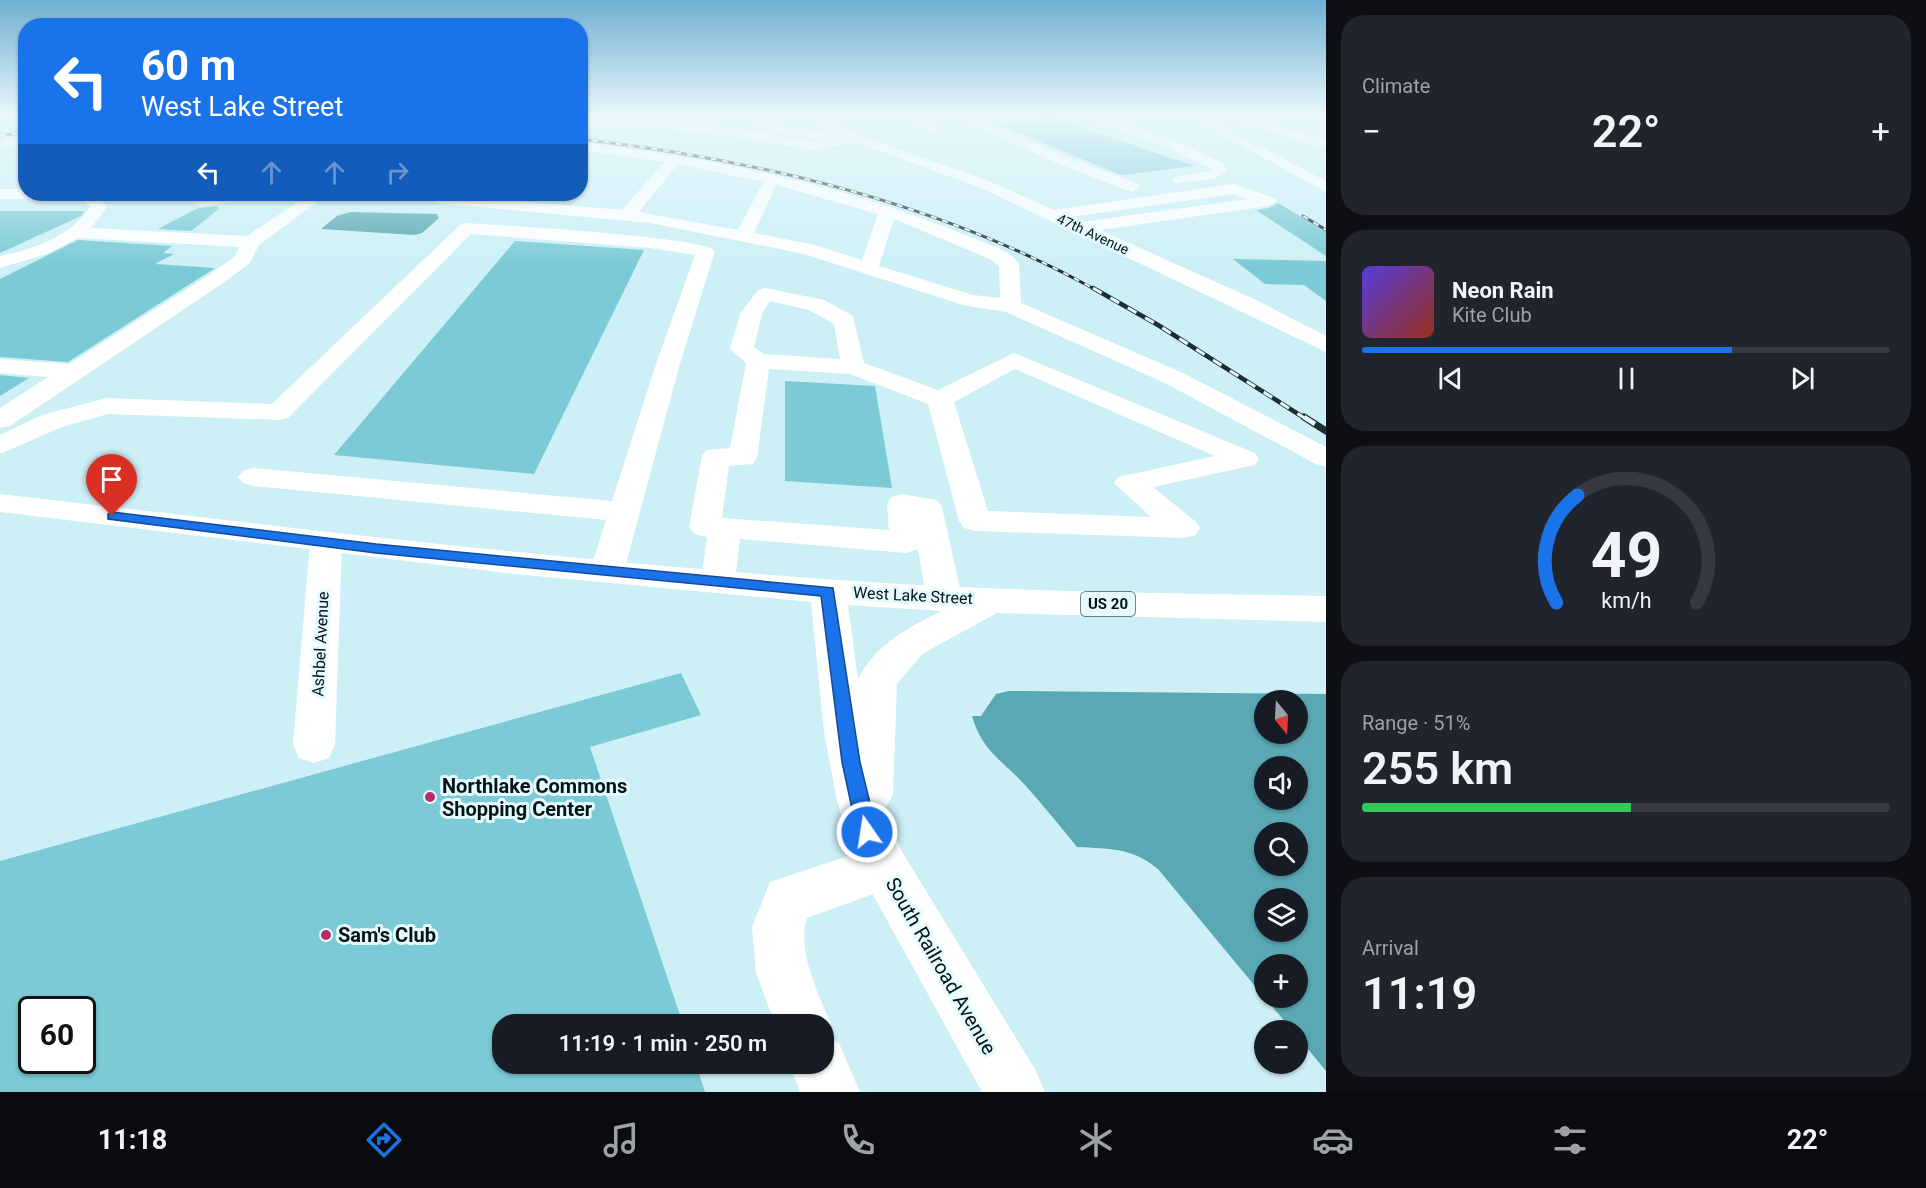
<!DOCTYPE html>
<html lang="en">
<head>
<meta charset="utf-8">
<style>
	body { margin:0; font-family:Roboto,sans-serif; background:#20242c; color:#f1f3f6; height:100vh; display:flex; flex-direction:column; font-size:22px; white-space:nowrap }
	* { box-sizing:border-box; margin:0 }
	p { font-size:20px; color:#9ea1a6 }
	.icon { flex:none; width:33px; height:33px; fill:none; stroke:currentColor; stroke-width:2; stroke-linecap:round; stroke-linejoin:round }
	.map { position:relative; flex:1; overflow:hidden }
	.side { display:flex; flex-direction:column; gap:15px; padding:15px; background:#0d0f14; width:600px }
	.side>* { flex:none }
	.banner { position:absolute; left:18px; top:18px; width:570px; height:183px; border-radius:24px; box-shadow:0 2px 4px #0004; background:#1a73e8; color:#fff; overflow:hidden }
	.needle { width:39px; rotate:162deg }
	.controls { position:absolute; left:1254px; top:690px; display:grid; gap:12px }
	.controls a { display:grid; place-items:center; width:54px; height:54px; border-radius:50%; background:#171b24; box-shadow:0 2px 4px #0004; font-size:30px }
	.speed { position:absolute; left:18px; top:996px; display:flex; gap:12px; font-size:30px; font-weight:700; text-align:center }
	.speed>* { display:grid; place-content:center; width:78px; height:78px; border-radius:50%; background:#171b24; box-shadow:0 2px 4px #0004; line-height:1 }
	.speed .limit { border:3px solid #111; border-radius:9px; background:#fff; color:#111 }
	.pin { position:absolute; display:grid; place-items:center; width:51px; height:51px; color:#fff; margin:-62px -26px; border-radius:50% 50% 50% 0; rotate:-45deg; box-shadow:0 0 6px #0007 }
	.pin .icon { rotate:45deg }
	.me { position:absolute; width:66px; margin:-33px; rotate:347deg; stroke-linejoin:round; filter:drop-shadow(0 0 4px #0008) }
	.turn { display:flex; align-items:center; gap:21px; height:126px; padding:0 24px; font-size:27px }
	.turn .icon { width:78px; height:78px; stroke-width:2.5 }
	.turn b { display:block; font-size:42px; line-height:51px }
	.lanes { display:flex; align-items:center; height:57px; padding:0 24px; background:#0003; justify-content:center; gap:30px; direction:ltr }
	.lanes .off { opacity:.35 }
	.big { font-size:45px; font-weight:600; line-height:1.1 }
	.side .tile { flex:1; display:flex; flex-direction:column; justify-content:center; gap:9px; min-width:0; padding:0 21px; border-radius:24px; background:#20242c }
	.side .dial { align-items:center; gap:0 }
	.dial svg { height:156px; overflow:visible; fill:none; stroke:#363941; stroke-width:7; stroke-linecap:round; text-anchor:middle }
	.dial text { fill:#f1f3f6; stroke:none }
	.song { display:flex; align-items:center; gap:18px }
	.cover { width:72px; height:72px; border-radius:9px; background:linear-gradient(135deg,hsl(250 70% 55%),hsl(10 70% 35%)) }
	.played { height:6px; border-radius:3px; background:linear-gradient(90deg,#1a73e8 70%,#363941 70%) }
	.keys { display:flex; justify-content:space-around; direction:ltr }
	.heat { display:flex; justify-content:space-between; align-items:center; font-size:33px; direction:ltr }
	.charge { height:9px; border-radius:4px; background:linear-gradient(90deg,#34c759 51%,#363941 0) }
	.trip { position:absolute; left:492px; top:1014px; width:342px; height:60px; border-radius:24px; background:#171b24; box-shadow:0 2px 4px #0004; font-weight:600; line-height:60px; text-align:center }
	.menu { display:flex; height:96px; justify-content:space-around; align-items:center; background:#090b0e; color:#9ea1a6 }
	.menu .icon { width:42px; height:42px }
	.menu .current { color:#1a73e8 }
	.menu b { font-size:27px; color:#f1f3f6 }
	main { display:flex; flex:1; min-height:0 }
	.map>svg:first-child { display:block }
	.water { fill:#5aa8b4; fill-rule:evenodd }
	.building { fill:#7bcad5; fill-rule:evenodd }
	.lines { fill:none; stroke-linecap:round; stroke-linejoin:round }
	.minor { fill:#fff; fill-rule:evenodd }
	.major { fill:#fff; fill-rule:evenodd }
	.highway { fill:#fff; fill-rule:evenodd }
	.rail-far2-casing { stroke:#1d2e30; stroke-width:3 }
	.rail-far1-casing { stroke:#1d2e30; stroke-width:4.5 }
	.rail-casing { stroke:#1d2e30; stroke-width:7 }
	.rail-far2 { stroke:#e5fafe; stroke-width:2; stroke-dasharray:6; stroke-linecap:butt }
	.rail-far1 { stroke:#e5fafe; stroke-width:3; stroke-dasharray:10; stroke-linecap:butt }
	.rail { stroke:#e5fafe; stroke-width:4.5; stroke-dasharray:13; stroke-linecap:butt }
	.route { fill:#1a73e8; stroke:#114b97; stroke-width:1.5 }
	.poi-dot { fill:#b62d6b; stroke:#e5fafe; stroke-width:2 }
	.labels { text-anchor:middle; stroke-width:6; stroke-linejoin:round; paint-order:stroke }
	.far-street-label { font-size:14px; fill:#061416; stroke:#e5fafe }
	.shield { fill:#e5fafe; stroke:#49595c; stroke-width:1.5 }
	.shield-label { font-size:15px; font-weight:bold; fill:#061416 }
	.street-label { font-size:16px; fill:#061416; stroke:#e5fafe }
	.near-poi-label { font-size:20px; font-weight:bold; fill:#061416; stroke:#e5fafe; text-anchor:start }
	.near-street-label { font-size:20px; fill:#061416; stroke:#e5fafe }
</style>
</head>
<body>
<main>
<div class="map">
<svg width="1326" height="1092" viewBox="0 0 1326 1092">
	<rect width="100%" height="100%" fill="#ccf0f6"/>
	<g class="water">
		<polygon points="350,212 437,214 439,218 422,233 414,235 321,229 337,216"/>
		<path d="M1009 691 1326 694V1071L1298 1037V1030H1292L1265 998H1298V964H1264V997L1158 869C1131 847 1110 849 1077 847 1060 826 1043 805 1025 785 1002 760 982 751 972 716H981L996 694ZM1264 700H1298V734H1264ZM1264 766H1298V800H1264ZM1264 832H1298V866H1264ZM1264 898H1298V932H1264Z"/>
	</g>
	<g class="building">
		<polygon points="1053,118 1195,166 1121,175 995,123"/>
		<polygon points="1278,203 1326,232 1326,256 1256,210 1269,208"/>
		<polygon points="217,206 219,209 191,231 158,229 198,208"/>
		<polygon points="0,211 84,211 81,216 0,253"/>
		<polygon points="78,240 172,246 163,253 174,254 155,264 215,268 68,362 0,357 0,279"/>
		<polygon points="515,241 644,250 534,474 334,455"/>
		<polygon points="1233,259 1326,261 1326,301 1304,285 1265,284"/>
		<polygon points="0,375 29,378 0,396"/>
		<polygon points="785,381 875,386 892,488 785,481"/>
		<path d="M681 673 701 715 590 747 683 1024H502V1064H696L705 1092H0V861ZM32 1010H82V1060H32Z"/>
	</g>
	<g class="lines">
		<g class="minor">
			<path d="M580 115 727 127 813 142 824 140 776 132 731 115H748L783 126 841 136 799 115H814L880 143 989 181 1054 210 1234 184 1275 198 1277 201 1269 206 1100 230 1256 300 1326 336V352L979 187 855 142 813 150 727 135 580 122ZM1233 194 1248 199 1082 222 1071 217Z"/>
			<polygon points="893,115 909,115 942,130 936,134 931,133"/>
			<polygon points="972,115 1003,115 1001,118 982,120 1064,156 1138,184 1140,187 1132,192 1126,190 1054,162 968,123 966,120"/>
			<path d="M1072 115C1111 112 1186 146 1223 163L1227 171 1214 179 1175 183 1172 180 1175 177 1210 171 1212 169 1163 146Z"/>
			<polygon points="1186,115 1200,115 1326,181 1326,192"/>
			<polygon points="1216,115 1234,115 1326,140 1326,148"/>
			<polygon points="26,134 26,142 0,149 0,141"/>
			<path d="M580 142C713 159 844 184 968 236 984 243 1008 248 1019 264L1021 303 1183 373 1326 447V467L1316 464 1165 383 1006 312 963 305 804 254 650 223 437 203 420 194H441L622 210 664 162 580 150ZM678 164 763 182 738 230 639 212ZM776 185 878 214 862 260 815 245 754 233ZM894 219 990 259 999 266 1000 298 973 295 879 266Z"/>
			<path d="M0 189H26V194H95L107 207 91 228 247 236 298 202H234L200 206 192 201C201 189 292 194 311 194L320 200 259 245 250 263 223 283 10 426 0 428V408L48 377 0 373V359L69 364 209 275 235 256 239 247 78 238 47 254 0 268V256C32 250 72 236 90 207L83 199H0Z"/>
			<path d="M467 223C498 225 706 237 715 251L679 367 624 571 619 579 607 583 595 579 590 571 606 520 253 486 243 483 238 477 243 471 253 468 612 501 655 367 695 255 650 248 471 234 288 418 279 420 108 414 62 427 0 454V435L42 415 107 398 272 404 461 224Z"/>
			<path d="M765 288 824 300 853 316 864 363 938 390 1014 353 1255 453 1259 459 1255 465 1153 487 1195 521 1200 528 1195 535 1184 538 975 531 964 528 959 521 928 404 850 374 769 369 757 458 753 464 729 466 722 518 889 530 887 504 891 497 902 494 937 500 942 507 962 597 957 606 944 610 931 606 926 597 918 549 906 553 740 539 735 581 730 589 718 593 706 589 701 581 707 537 694 534 689 527 702 456 706 450 730 448 746 363 730 349 740 314 758 290ZM770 301 809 310 834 324 840 359 764 354 754 347 762 314ZM1015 369 1215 456 1118 477 1114 483 1151 517 988 511 954 402Z"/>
			<polygon points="326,532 338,535 342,543 335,745 329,758 314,763 299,758 293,745 310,543 314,535"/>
			<path d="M884 844 901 850 908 867 901 884 807 918C796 949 819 995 831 1024L825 1038 839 1043 860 1092H800L789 1064H824V1024H775L756 973 752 927 770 882Z"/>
		</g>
		<path class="major" d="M0 494C294 528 589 564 885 583 1032 592 1179 593 1326 596V622L997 613 922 654 897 684 893 794 885 809 901 850 1036 1071 1045 1092H982L867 884 847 835 837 801 824 732 811 602 515 574 0 512ZM848 605 941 611C908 628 877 643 858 679Z"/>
		<polygon class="highway" points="1302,115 1326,115 1326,123 1304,118"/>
		<g class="rail-far2-casing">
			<g id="rail-far2">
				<polyline points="0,135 26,133"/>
				<path d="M580 139C759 160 937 202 1096 290"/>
				<polyline points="1303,216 1326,230"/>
			</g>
		</g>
		<g class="rail-far1-casing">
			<polyline id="rail-far1" points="1093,288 1158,325 1306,419"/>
		</g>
		<g class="rail-casing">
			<polyline id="rail" points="1304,417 1326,431"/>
		</g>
		<use href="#rail-far2" class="rail-far2"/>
		<use href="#rail-far1" class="rail-far1"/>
		<use href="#rail" class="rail"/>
	</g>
	<linearGradient id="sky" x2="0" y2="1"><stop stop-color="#6fafd3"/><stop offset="0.43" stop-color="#e8f8fb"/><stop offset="1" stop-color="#e8f8fb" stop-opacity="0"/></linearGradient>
	<rect width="1326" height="268" fill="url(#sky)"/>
	<polygon class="route" points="112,512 376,544 833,588 860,762 877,832 874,838 867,841 860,838 857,832 842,762 821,596 376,553 108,519 108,514"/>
	<g class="poi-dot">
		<circle cx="430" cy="797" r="6"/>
		<circle cx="326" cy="935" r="6"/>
	</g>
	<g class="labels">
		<g class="far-street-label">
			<text transform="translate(1093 234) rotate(25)" y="5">47th Avenue</text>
		</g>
		<rect class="shield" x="1081" y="592" width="54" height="24" rx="4.5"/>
		<g class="shield-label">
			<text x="1108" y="609">US 20</text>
		</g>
		<g class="street-label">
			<text transform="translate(913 595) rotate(3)" y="6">West Lake Street</text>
			<text transform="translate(320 644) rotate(-87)" y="6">Ashbel Avenue</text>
		</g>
		<g class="near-poi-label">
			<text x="442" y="793">Northlake Commons<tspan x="442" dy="23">Shopping Center</tspan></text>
			<text x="338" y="942">Sam's Club</text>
		</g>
		<g class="near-street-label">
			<text transform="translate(941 966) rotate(60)" y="7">South Railroad Avenue</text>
		</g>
	</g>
</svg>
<div class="controls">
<a><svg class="needle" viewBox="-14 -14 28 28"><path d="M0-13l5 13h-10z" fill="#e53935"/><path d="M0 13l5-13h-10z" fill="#9ea1a6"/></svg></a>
<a><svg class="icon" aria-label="sound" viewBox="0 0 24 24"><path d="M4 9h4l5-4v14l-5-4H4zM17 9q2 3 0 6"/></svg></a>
<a><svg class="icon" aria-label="search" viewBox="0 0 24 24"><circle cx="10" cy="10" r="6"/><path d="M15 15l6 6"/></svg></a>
<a><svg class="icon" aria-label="layers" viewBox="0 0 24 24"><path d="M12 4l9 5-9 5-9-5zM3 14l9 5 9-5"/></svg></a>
<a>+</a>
<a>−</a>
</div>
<div class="speed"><div class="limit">60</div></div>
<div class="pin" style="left:112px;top:516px;background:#d93025"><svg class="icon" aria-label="arrive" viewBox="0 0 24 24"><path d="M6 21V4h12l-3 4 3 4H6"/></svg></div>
<svg class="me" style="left:867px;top:832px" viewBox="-20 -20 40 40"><circle r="17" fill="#1a73e8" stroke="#fff" stroke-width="3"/><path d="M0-11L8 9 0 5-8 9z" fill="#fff"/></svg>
<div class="trip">11:19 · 1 min · 250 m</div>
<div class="banner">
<div class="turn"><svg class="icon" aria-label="left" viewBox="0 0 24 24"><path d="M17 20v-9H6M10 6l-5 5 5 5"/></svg><div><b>60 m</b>West Lake Street</div></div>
<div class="lanes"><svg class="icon" aria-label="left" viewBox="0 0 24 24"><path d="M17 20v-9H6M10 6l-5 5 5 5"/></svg><svg class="icon off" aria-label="ahead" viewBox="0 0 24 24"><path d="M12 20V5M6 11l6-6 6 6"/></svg><svg class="icon off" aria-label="ahead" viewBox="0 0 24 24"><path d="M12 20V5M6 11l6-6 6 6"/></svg><svg class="icon off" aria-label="right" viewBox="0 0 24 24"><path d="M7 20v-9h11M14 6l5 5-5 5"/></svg></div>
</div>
</div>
<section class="side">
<div class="tile"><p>Climate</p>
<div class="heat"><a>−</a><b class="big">22°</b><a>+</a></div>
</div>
<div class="tile">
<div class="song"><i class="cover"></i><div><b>Neon Rain</b><p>Kite Club</p></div></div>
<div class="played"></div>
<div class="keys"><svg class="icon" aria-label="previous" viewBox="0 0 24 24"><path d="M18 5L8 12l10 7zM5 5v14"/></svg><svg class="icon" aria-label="pause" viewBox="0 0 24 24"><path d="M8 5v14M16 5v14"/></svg><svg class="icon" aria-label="next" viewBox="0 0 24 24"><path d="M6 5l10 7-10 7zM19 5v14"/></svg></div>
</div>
<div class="tile dial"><svg viewBox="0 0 100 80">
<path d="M14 69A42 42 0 1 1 86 69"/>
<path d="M14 69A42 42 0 0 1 25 14" stroke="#1a73e8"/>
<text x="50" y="56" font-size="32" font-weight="700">49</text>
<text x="50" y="72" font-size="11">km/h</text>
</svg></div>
<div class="tile"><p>Range · 51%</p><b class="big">255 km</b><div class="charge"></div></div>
<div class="tile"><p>Arrival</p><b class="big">11:19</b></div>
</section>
</main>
<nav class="menu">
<b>11:18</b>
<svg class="icon current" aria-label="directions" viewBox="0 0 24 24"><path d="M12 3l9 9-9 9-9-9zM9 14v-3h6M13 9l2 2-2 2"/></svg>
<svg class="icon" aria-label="music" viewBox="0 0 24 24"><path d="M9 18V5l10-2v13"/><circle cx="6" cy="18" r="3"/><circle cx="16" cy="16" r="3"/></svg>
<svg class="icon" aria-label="phone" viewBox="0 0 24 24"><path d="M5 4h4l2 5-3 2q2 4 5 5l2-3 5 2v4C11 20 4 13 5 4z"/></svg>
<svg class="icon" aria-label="climate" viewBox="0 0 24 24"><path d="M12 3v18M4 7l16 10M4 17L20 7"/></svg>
<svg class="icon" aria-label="car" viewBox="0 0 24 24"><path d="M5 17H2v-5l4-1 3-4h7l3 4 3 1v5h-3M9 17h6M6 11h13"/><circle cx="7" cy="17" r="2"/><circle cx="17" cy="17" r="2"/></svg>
<svg class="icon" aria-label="filters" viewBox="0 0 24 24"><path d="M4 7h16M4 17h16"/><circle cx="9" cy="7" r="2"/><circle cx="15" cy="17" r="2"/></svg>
<b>22°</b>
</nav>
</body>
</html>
